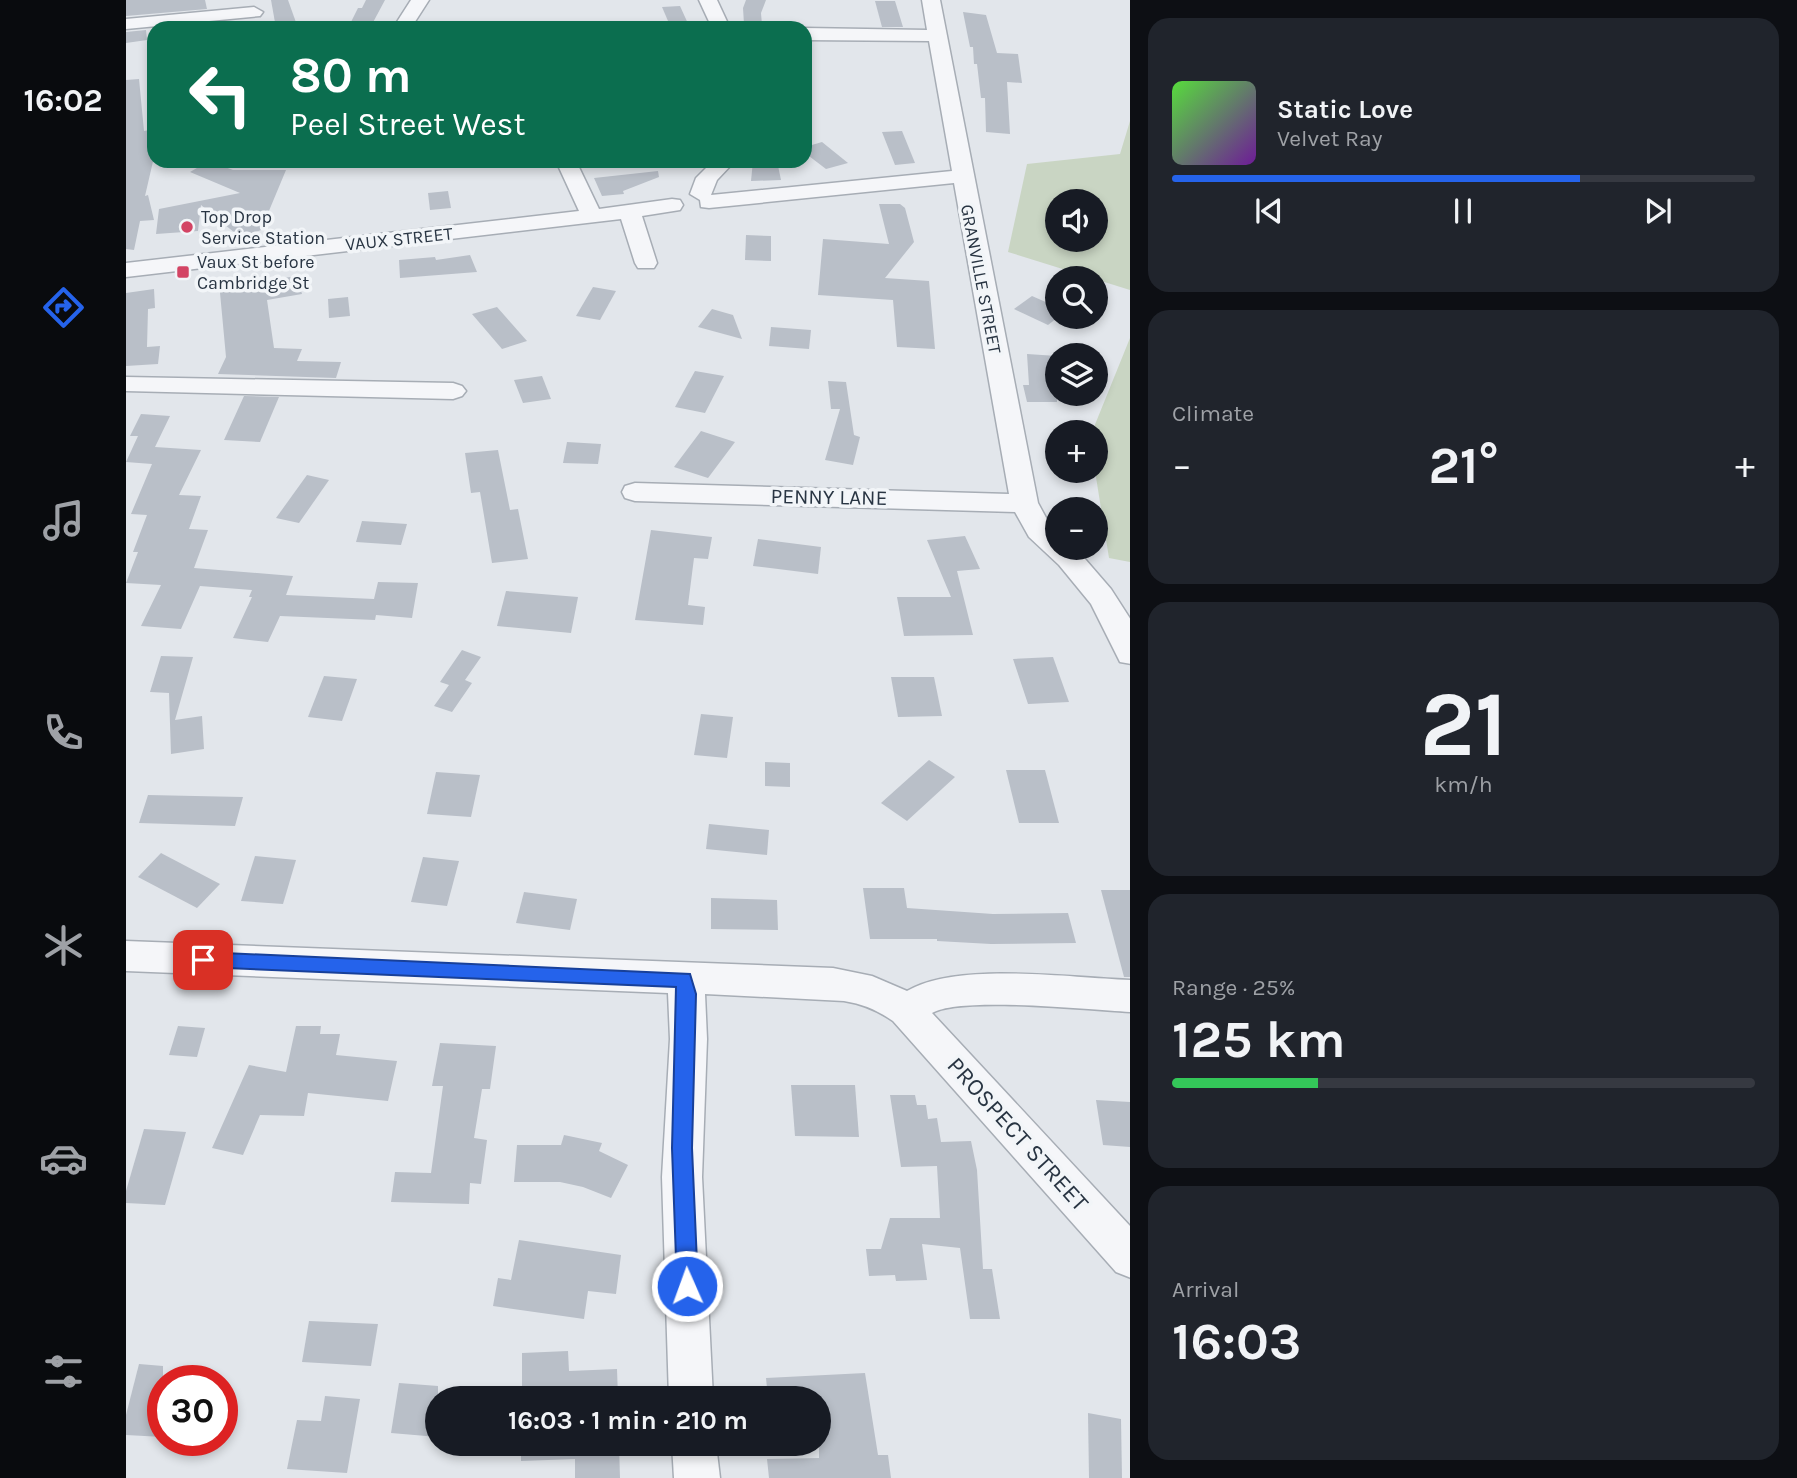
<!DOCTYPE html>
<html lang="en">
<head>
<meta charset="utf-8">
<style>
	body { margin:0; font-family:Karla,sans-serif; background:#20242c; color:#f1f3f6; height:100vh; display:flex; flex-direction:column; font-size:26px; white-space:nowrap }
	* { box-sizing:border-box; margin:0 }
	p { font-size:23px; color:#9ea1a6 }
	.icon { flex:none; width:38px; height:38px; fill:none; stroke:currentColor; stroke-width:2; stroke-linecap:round; stroke-linejoin:round }
	.map { position:relative; flex:1; overflow:hidden }
	.details { display:flex; flex-direction:column; gap:18px; padding:18px; background:#0d0f14; width:667px }
	.details>* { flex:none }
	.top-card { position:absolute; left:21px; top:21px; width:665px; height:147px; border-radius:21px; box-shadow:0 4px 10px #0003; background:#0b6e4f; color:#fff; overflow:hidden }
	.controls { position:absolute; left:919px; top:189px; display:grid; gap:14px }
	.controls a { display:grid; place-items:center; width:63px; height:63px; border-radius:50%; background:#171b24; box-shadow:0 4px 10px #0003; font-size:35px }
	.speed { position:absolute; left:21px; top:1365px; display:flex; gap:14px; font-size:35px; font-weight:700; text-align:center }
	.speed>* { display:grid; place-content:center; width:91px; height:91px; border-radius:50%; background:#171b24; box-shadow:0 4px 10px #0003; line-height:1 }
	.speed .limit { border:10px solid #d22; background:#fff; color:#111 }
	.pin { position:absolute; display:grid; place-items:center; width:60px; height:60px; color:#fff; margin:-30px; border-radius:14px; box-shadow:0 4px 10px #0006 }
	.me { position:absolute; width:77px; margin:-38px; rotate:358deg; stroke-linejoin:round; filter:drop-shadow(0 0 5px #0008) }
	.turn { display:flex; align-items:center; gap:24px; height:147px; padding:0 28px; font-size:32px }
	.turn .icon { width:91px; height:91px; stroke-width:2.5 }
	.turn b { display:block; font-size:49px; line-height:60px }
	.big { font-size:52px; font-weight:700; line-height:1.1 }
	.details .tile { flex:1; display:flex; flex-direction:column; justify-content:center; gap:10px; min-width:0; padding:0 24px; border-radius:21px; background:#20242c }
	.details .dial { align-items:center; gap:0 }
	.dial b { font-size:91px; line-height:1 }
	.song { display:flex; align-items:center; gap:21px }
	.cover { width:84px; height:84px; border-radius:10px; background:linear-gradient(135deg,hsl(110 70% 55%),hsl(280 70% 35%)) }
	.played { height:7px; border-radius:4px; background:linear-gradient(90deg,#2563eb 70%,#363941 70%) }
	.keys { display:flex; justify-content:space-around; direction:ltr }
	.heat { display:flex; justify-content:space-between; align-items:center; font-size:38px; direction:ltr }
	.charge { height:10px; border-radius:5px; background:linear-gradient(90deg,#34c759 25%,#363941 0) }
	.trip { position:absolute; left:299px; top:1386px; width:406px; height:70px; border-radius:35px; background:#171b24; box-shadow:0 4px 10px #0003; font-weight:700; line-height:70px; text-align:center }
	main { display:flex; flex:1; min-height:0 }
	.dock { display:flex; flex-direction:column; width:126px; justify-content:space-around; align-items:center; background:#090b0e; color:#9ea1a6 }
	.dock .icon { width:49px; height:49px }
	.dock .on { color:#2563eb }
	.dock b { font-size:32px; color:#f1f3f6 }
	.map>svg:first-child { display:block }
	.green { fill:#c9d5c3; fill-rule:evenodd }
	.building { fill:#b9bfc8 }
	.lines { fill:none; stroke-linecap:round; stroke-linejoin:round }
	.minor-casing { stroke:#a7adb5; stroke-width:3 }
	.minor { fill:#f5f6f9; fill-rule:evenodd }
	.route { fill:#2563eb; stroke:#184099; stroke-width:2 }
	.poi-dot { fill:#d34464; stroke:#f2f5f8; stroke-width:2.5 }
	.labels { text-anchor:middle; stroke-width:7; stroke-linejoin:round; paint-order:stroke }
	.far-poi-label { font-size:18px; fill:#293543; stroke:#f2f5f8; text-anchor:start }
	.far-street-label { font-size:18px; fill:#293543; stroke:#f2f5f8 }
	.street-label { font-size:21px; fill:#293543; stroke:#f2f5f8 }
	.near-street-label { font-size:24px; fill:#293543; stroke:#f2f5f8 }
</style>
</head>
<body>
<main>
<nav class="dock">
<b>16:02</b>
<svg class="icon on" aria-label="directions" viewBox="0 0 24 24"><path d="M12 3l9 9-9 9-9-9zM9 14v-3h6M13 9l2 2-2 2"/></svg>
<svg class="icon" aria-label="music" viewBox="0 0 24 24"><path d="M9 18V5l10-2v13"/><circle cx="6" cy="18" r="3"/><circle cx="16" cy="16" r="3"/></svg>
<svg class="icon" aria-label="phone" viewBox="0 0 24 24"><path d="M5 4h4l2 5-3 2q2 4 5 5l2-3 5 2v4C11 20 4 13 5 4z"/></svg>
<svg class="icon" aria-label="climate" viewBox="0 0 24 24"><path d="M12 3v18M4 7l16 10M4 17L20 7"/></svg>
<svg class="icon" aria-label="car" viewBox="0 0 24 24"><path d="M5 17H2v-5l4-1 3-4h7l3 4 3 1v5h-3M9 17h6M6 11h13"/><circle cx="7" cy="17" r="2"/><circle cx="17" cy="17" r="2"/></svg>
<svg class="icon" aria-label="filters" viewBox="0 0 24 24"><path d="M4 7h16M4 17h16"/><circle cx="9" cy="7" r="2"/><circle cx="15" cy="17" r="2"/></svg>
</nav>
<div class="map">
<svg width="1005" height="1478" viewBox="0 0 1005 1478">
	<rect width="100%" height="100%" fill="#e2e6eb"/>
	<g class="green">
		<path d="M1004 121V290L882 252 901 164 994 154ZM931 201H970V240H931Z"/>
		<polygon points="1004,338 1005,562 1004,562 983,558 969,471 970,432 966,432"/>
	</g>
	<g class="building">
		<polygon points="0,0 79,0 81,9 0,16"/>
		<polygon points="145,0 162,0 172,28 150,28"/>
		<polygon points="240,0 259,0 244,28 222,28 232,8 236,8"/>
		<polygon points="620,0 640,0 635,13 636,25 618,24 617,8"/>
		<polygon points="749,1 769,1 777,27 756,27"/>
		<polygon points="554,6 564,28 545,28 536,7"/>
		<polygon points="837,12 860,15 871,53 892,54 896,83 881,82 884,134 860,132 859,98 855,98 851,64 848,64 847,47 844,47"/>
		<polygon points="20,30 21,40 0,43 0,32"/>
		<polygon points="13,79 18,131 28,129 28,157 19,196 22,195 28,220 14,221 8,250 0,249 0,80"/>
		<polygon points="776,131 789,163 769,165 756,132"/>
		<polygon points="696,142 722,163 700,169 679,153 679,147"/>
		<polygon points="83,161 107,170 160,170 135,230 115,238 75,205 72,231 30,234 33,209 114,193 64,172"/>
		<polygon points="627,161 651,161 655,180 625,181"/>
		<polygon points="532,171 533,177 497,191 498,194 476,196 468,178"/>
		<polygon points="322,191 325,208 304,210 302,193"/>
		<polygon points="753,204 774,204 779,208 788,242 759,278 803,281 809,349 771,347 767,300 692,295 697,239 763,244"/>
		<polygon points="620,235 645,236 645,261 619,260"/>
		<polygon points="344,255 351,272 274,278 273,260 309,257 310,260"/>
		<polygon points="171,276 176,294 141,300 148,348 176,349 171,361 215,362 210,378 92,374 100,357 93,282 118,279 118,284"/>
		<polygon points="467,287 490,291 474,320 450,316"/>
		<polygon points="28,289 29,308 22,309 21,347 34,346 32,364 0,366 0,293"/>
		<polygon points="906,296 931,307 931,318 922,325 888,309"/>
		<polygon points="222,297 224,316 203,318 202,299"/>
		<polygon points="371,307 401,341 376,349 346,314"/>
		<polygon points="586,309 607,315 616,339 572,327"/>
		<polygon points="645,327 685,330 683,349 643,346"/>
		<polygon points="901,354 931,356 931,402 901,402 897,385 903,385"/>
		<polygon points="569,371 598,376 579,413 549,407"/>
		<polygon points="416,376 425,399 397,403 388,380"/>
		<polygon points="702,381 720,382 728,435 734,437 727,465 699,460 714,409 705,409"/>
		<polygon points="118,396 153,397 134,442 98,440"/>
		<polygon points="15,414 44,416 29,447 75,450 53,495 75,496 63,529 82,530 68,568 167,576 160,595 248,599 252,582 292,583 286,618 250,615 249,620 154,616 142,642 107,638 126,597 123,597 126,590 74,586 55,629 15,626 35,585 0,583 12,552 7,552 21,515 5,514 26,464 0,462 12,436 4,436"/>
		<polygon points="575,431 609,442 582,478 548,467"/>
		<polygon points="441,442 475,444 472,464 437,463"/>
		<polygon points="372,450 384,510 392,509 402,559 366,563 354,492 345,493 339,453"/>
		<polygon points="181,475 203,480 173,523 150,518"/>
		<polygon points="236,521 281,524 275,545 230,542"/>
		<polygon points="525,530 586,537 582,559 568,558 562,605 579,607 577,625 509,620"/>
		<polygon points="839,536 854,569 831,571 847,635 778,636 771,597 825,597 801,540"/>
		<polygon points="632,539 695,547 692,574 627,566"/>
		<polygon points="380,591 452,597 445,633 371,626"/>
		<polygon points="336,650 355,657 339,680 346,683 326,712 308,706 323,685 314,682"/>
		<polygon points="35,656 67,657 49,720 76,716 78,749 45,754 43,693 24,692"/>
		<polygon points="927,657 943,702 902,704 887,659"/>
		<polygon points="198,676 231,679 216,721 182,717"/>
		<polygon points="765,677 808,677 816,716 772,717"/>
		<polygon points="575,714 607,717 601,758 568,755"/>
		<polygon points="803,760 829,777 781,821 755,803"/>
		<polygon points="639,762 664,763 664,787 639,786"/>
		<polygon points="880,770 919,770 933,823 893,823"/>
		<polygon points="310,772 354,775 345,817 301,814"/>
		<polygon points="22,795 69,796 117,797 109,826 13,823"/>
		<polygon points="583,824 643,830 641,855 580,849"/>
		<polygon points="35,853 94,884 71,908 12,877"/>
		<polygon points="129,856 170,860 157,904 115,901"/>
		<polygon points="297,857 333,861 321,906 285,902"/>
		<polygon points="737,888 778,888 781,908 867,914 942,913 950,943 865,944 811,941 811,939 744,939"/>
		<polygon points="975,890 1005,890 1005,977 998,977"/>
		<polygon points="398,892 451,899 444,930 390,923"/>
		<polygon points="585,898 651,900 652,930 585,929"/>
		<polygon points="52,1026 79,1028 71,1057 43,1055"/>
		<polygon points="170,1026 195,1026 194,1034 214,1034 210,1055 271,1061 262,1101 182,1093 178,1116 134,1115 117,1155 86,1148 123,1065 160,1072"/>
		<polygon points="314,1043 370,1046 364,1089 356,1089 348,1138 361,1140 355,1184 344,1183 343,1204 265,1202 269,1172 305,1173 317,1086 306,1086"/>
		<polygon points="665,1085 729,1085 733,1137 669,1136"/>
		<polygon points="764,1095 789,1095 791,1105 800,1105 802,1119 811,1118 815,1142 845,1141 851,1170 857,1269 866,1269 874,1319 844,1319 834,1248 796,1244 801,1280 770,1281 769,1275 743,1276 740,1249 755,1249 764,1218 814,1218 811,1166 775,1167"/>
		<polygon points="970,1100 1005,1102 1005,1147 977,1145"/>
		<polygon points="18,1129 60,1132 39,1205 0,1203 0,1191"/>
		<polygon points="438,1135 476,1143 473,1151 502,1165 485,1198 457,1187 434,1182 388,1182 391,1145 435,1145"/>
		<polygon points="393,1240 495,1255 490,1294 462,1291 458,1319 367,1306 372,1278 385,1280"/>
		<polygon points="183,1321 252,1324 245,1366 176,1362"/>
		<polygon points="442,1351 443,1371 491,1369 492,1398 396,1398 396,1353"/>
		<polygon points="13,1364 37,1366 37,1437 0,1435 0,1415"/>
		<polygon points="739,1373 752,1455 762,1455 765,1478 643,1478 641,1459 693,1458 693,1398 642,1398 640,1378"/>
		<polygon points="273,1383 312,1386 312,1437 265,1433"/>
		<polygon points="199,1396 234,1399 221,1473 161,1469 171,1420 195,1421"/>
		<polygon points="962,1413 995,1419 996,1478 963,1478"/>
		<polygon points="395,1444 493,1444 494,1478 449,1478 449,1459 395,1461"/>
	</g>
	<g class="lines">
		<g class="minor-casing">
			<g id="minor">
				<polygon points="285,0 303,0 285,28 267,28"/>
				<polygon points="573,0 591,0 604,28 586,28"/>
				<polygon points="796,0 814,0 912,503 924,525 931,532 931,548 949,548 953,552 985,589 1005,620 1005,664 994,662 965,604 933,565 903,537 889,512 509,501 499,498 496,492 499,486 509,483 883,494 828,183 583,208 575,207 574,200 564,194 570,178 587,161 609,161 591,180 585,195 826,171 803,41 679,40 679,28 801,30"/>
				<polygon points="128,7 137,12 134,16 0,29 0,19"/>
				<polygon points="430,161 450,161 473,209 546,199 554,200 557,205 554,210 516,216 531,263 528,268 512,268 509,263 495,219 0,277 0,263 453,211"/>
				<polygon points="0,377 327,383 336,386 340,391 336,396 327,399 0,391"/>
				<path d="M0 941 707 968 746 976 781 991C831 961 944 978 1005 980V1012C965 1010 834 996 806 1013L1005 1227V1278L990 1272 767 1021C751 1010 737 1004 718 1001L579 994 581 1039 576 1177 587 1398H543L536 1177 544 1039 542 993 0 971Z"/>
				<polygon points="546,1444 590,1444 594,1478 548,1478"/>
			</g>
		</g>
		<use href="#minor" class="minor"/>
	</g>
	<polygon class="route" points="77,952 564,974 570,994 566,1148 572,1286 569,1294 561,1297 554,1294 551,1286 546,1148 550,987 77,967 71,965 68,960 71,954"/>
	<g class="poi-dot">
		<circle cx="61" cy="227" r="7"/>
		<rect x="50" y="265" width="14" height="14" rx="3.5"/>
	</g>
	<g class="labels">
		<g class="far-poi-label">
			<text x="75" y="223">Top Drop<tspan x="75" dy="21">Service Station</tspan></text>
			<text x="71" y="268">Vaux St before<tspan x="71" dy="21">Cambridge St</tspan></text>
		</g>
		<g class="far-street-label">
			<text transform="translate(273 239) rotate(-6)" y="6">VAUX STREET</text>
			<text transform="translate(855 279) rotate(79)" y="6">GRANVILLE STREET</text>
		</g>
		<g class="street-label">
			<text transform="translate(703 497) rotate(1)" y="7">PENNY LANE</text>
		</g>
		<g class="near-street-label">
			<text transform="translate(892 1134) rotate(48)" y="8">PROSPECT STREET</text>
		</g>
	</g>
</svg>
<div class="controls">
<a><svg class="icon" aria-label="sound" viewBox="0 0 24 24"><path d="M4 9h4l5-4v14l-5-4H4zM17 9q2 3 0 6"/></svg></a>
<a><svg class="icon" aria-label="search" viewBox="0 0 24 24"><circle cx="10" cy="10" r="6"/><path d="M15 15l6 6"/></svg></a>
<a><svg class="icon" aria-label="layers" viewBox="0 0 24 24"><path d="M12 4l9 5-9 5-9-5zM3 14l9 5 9-5"/></svg></a>
<a>+</a>
<a>−</a>
</div>
<div class="speed"><div class="limit">30</div></div>
<div class="pin" style="left:77px;top:960px;background:#d93025"><svg class="icon" aria-label="arrive" viewBox="0 0 24 24"><path d="M6 21V4h12l-3 4 3 4H6"/></svg></div>
<svg class="me" style="left:561px;top:1286px" viewBox="-20 -20 40 40"><circle r="17" fill="#2563eb" stroke="#fff" stroke-width="3"/><path d="M0-11L8 9 0 5-8 9z" fill="#fff"/></svg>
<div class="trip">16:03 · 1 min · 210 m</div>
<div class="top-card">
<div class="turn"><svg class="icon" aria-label="left" viewBox="0 0 24 24"><path d="M17 20v-9H6M10 6l-5 5 5 5"/></svg><div><b>80 m</b>Peel Street West</div></div>
</div>
</div>
<section class="details">
<div class="tile">
<div class="song"><i class="cover"></i><div><b>Static Love</b><p>Velvet Ray</p></div></div>
<div class="played"></div>
<div class="keys"><svg class="icon" aria-label="previous" viewBox="0 0 24 24"><path d="M18 5L8 12l10 7zM5 5v14"/></svg><svg class="icon" aria-label="pause" viewBox="0 0 24 24"><path d="M8 5v14M16 5v14"/></svg><svg class="icon" aria-label="next" viewBox="0 0 24 24"><path d="M6 5l10 7-10 7zM19 5v14"/></svg></div>
</div>
<div class="tile"><p>Climate</p>
<div class="heat"><a>−</a><b class="big">21°</b><a>+</a></div>
</div>
<div class="tile dial"><b>21</b><p>km/h</p></div>
<div class="tile"><p>Range · 25%</p><b class="big">125 km</b><div class="charge"></div></div>
<div class="tile"><p>Arrival</p><b class="big">16:03</b></div>
</section>
</main>
</body>
</html>
